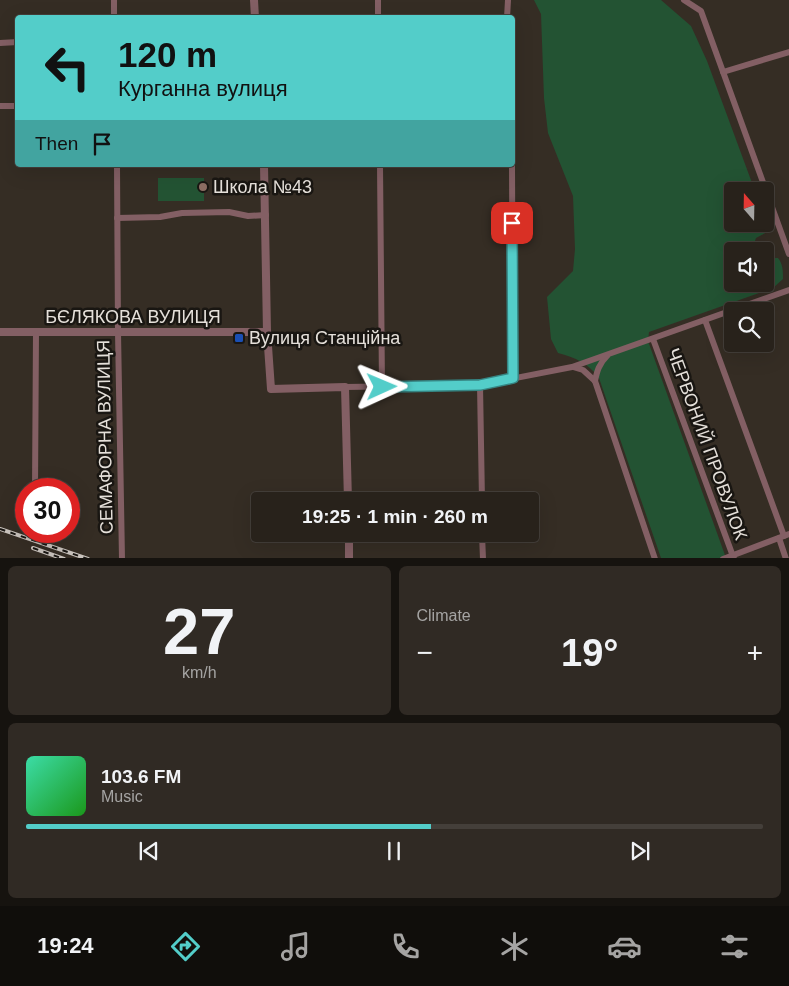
<!DOCTYPE html>
<html lang="en">
<head>
<meta charset="utf-8">
<style>
	body { margin:0; font-family:Helvetica,sans-serif; background:#302a24; color:#f1f3f6; height:100vh; display:flex; flex-direction:column; font-size:19px; white-space:nowrap }
	* { box-sizing:border-box; margin:0 }
	p { font-size:16px; color:#a5a4a3 }
	.icon { flex:none; width:28px; height:28px; fill:none; stroke:currentColor; stroke-width:2; stroke-linecap:round; stroke-linejoin:round }
	.map { position:relative; height:558px; overflow:hidden }
	.drawer { display:flex; flex-direction:column; gap:8px; padding:8px; background:#16130f; flex:1 }
	.drawer>* { flex:none }
	.hud { position:absolute; left:15px; top:15px; width:500px; height:152px; border-radius:5px; box-shadow:0 5px 20px #0002,0 0 0 1px #443f3a; background:#53cdc9; color:#111; overflow:hidden }
	.needle { width:32px; rotate:340deg }
	.tools { position:absolute; left:724px; top:182px; display:grid; gap:10px }
	.tools a { display:grid; place-items:center; width:50px; height:50px; border-radius:5px; background:#28221b; box-shadow:0 5px 20px #0002,0 0 0 1px #443f3a; font-size:25px }
	.speed { position:absolute; left:15px; top:478px; display:flex; gap:10px; font-size:25px; font-weight:700; text-align:center }
	.speed>* { display:grid; place-content:center; width:65px; height:65px; border-radius:50%; background:#28221b; box-shadow:0 5px 20px #0002,0 0 0 1px #443f3a; line-height:1 }
	.speed .limit { border:8px solid #d22; background:#fff; color:#111 }
	.pin { position:absolute; display:grid; place-items:center; width:42px; height:42px; color:#fff; margin:-21px; border-radius:10px; box-shadow:0 2px 8px #0006 }
	.me { position:absolute; width:55px; margin:-28px; rotate:89deg; stroke-linejoin:round; filter:drop-shadow(0 0 4px #0008) }
	.turn { display:flex; align-items:center; gap:18px; height:105px; padding:0 20px; font-size:22px }
	.turn .icon { width:65px; height:65px; stroke-width:2.5 }
	.turn b { display:block; font-size:35px; line-height:42px }
	.then { display:flex; align-items:center; height:48px; padding:0 20px; background:#0003; gap:10px; font-size:19px }
	.big { font-size:38px; font-weight:700; line-height:1.1 }
	.drawer .card { flex:1; display:flex; flex-direction:column; justify-content:center; gap:8px; min-width:0; padding:0 18px; border-radius:8px; background:#302a24 }
	.drawer .dial { align-items:center; gap:0 }
	.dial b { font-size:65px; line-height:1 }
	.song { display:flex; align-items:center; gap:15px }
	.cover { width:60px; height:60px; border-radius:8px; background:linear-gradient(135deg,hsl(160 70% 55%),hsl(120 70% 35%)) }
	.played { height:5px; border-radius:2px; background:linear-gradient(90deg,#53cdc9 55%,#443f3a 55%) }
	.keys { display:flex; justify-content:space-around; direction:ltr }
	.heat { display:flex; justify-content:space-between; align-items:center; font-size:28px; direction:ltr }
	.drawer .tiles { flex:1; display:grid; gap:8px; grid-template-columns:1fr 1fr }
	.card:last-child { grid-column:span 2 }
	.trip { position:absolute; left:251px; top:492px; width:288px; height:50px; border-radius:5px; background:#28221b; box-shadow:0 5px 20px #0002,0 0 0 1px #443f3a; font-weight:700; line-height:50px; text-align:center }
	.menu { display:flex; height:80px; justify-content:space-around; align-items:center; background:#100e0b; color:#a5a4a3 }
	.menu .icon { width:35px; height:35px }
	.menu .on { color:#53cdc9 }
	.menu b { font-size:22px; color:#f1f3f6 }
	.map>svg:first-child { display:block }
	.green { fill:#235333 }
	.lines { fill:none; stroke-linecap:round; stroke-linejoin:round }
	.minor { stroke:#835f64; stroke-width:6 }
	.tertiary { stroke:#835f64; stroke-width:8 }
	.rail-casing { stroke:#c9c3bd; stroke-width:4 }
	.rail { stroke:#191612; stroke-width:2; stroke-dasharray:5.5; stroke-linecap:butt }
	.route-casing { stroke:#368583; stroke-width:12 }
	.route { stroke:#53cdc9; stroke-width:9 }
	.education-dot { fill:#8d6e63; stroke:#191612; stroke-width:2 }
	.transit-dot { fill:#1a4fb4; stroke:#191612; stroke-width:2 }
	.labels { text-anchor:middle; stroke-width:5; stroke-linejoin:round; paint-order:stroke }
	.poi-label { font-size:18px; fill:#e5e0da; stroke:#191612; text-anchor:start }
	.street-label { font-size:18px; fill:#e5e0da; stroke:#191612 }
</style>
</head>
<body>
<div class="map">
<svg width="789" height="559" viewBox="0 0 789 559">
	<rect width="100%" height="100%" fill="#352d24"/>
	<g class="green">
		<path d="M534 0H661L691 26 707 61 755 191H732V224H765V220L768 228 767 232 756 238 755 241 759 251H732V284H765V261L773 258H778C783 264 783 271 783 279L773 288 649 332 648 341 726 558H661L599 378C589 364 575 357 558 353L551 339 547 297 573 271 575 249 573 196 548 133 544 98 541 14Z"/>
		<rect x="158" y="178" width="46" height="23"/>
	</g>
	<g class="lines">
		<g class="minor">
			<polyline points="114,0 114,18"/>
			<polyline points="378,0 378,18"/>
			<polyline points="684,0 701,11 789,254"/>
			<polyline points="507,18 508,0"/>
			<polyline points="0,43 18,42"/>
			<polyline points="723,72 789,52"/>
			<polyline points="0,106 18,106"/>
			<polyline points="117,165 118,332 122,559"/>
			<polyline points="380,165 382,387"/>
			<polyline points="512,165 513,378"/>
			<polyline points="117,218 160,217 182,213 229,212 248,216 266,215"/>
			<polyline points="705,320 784,536"/>
			<polyline points="653,339 734,559"/>
			<polyline points="573,367 583,370 595,381 655,559"/>
			<path d="M595 381C597 371 599 364 607 356"/>
			<polyline points="480,385 482,501"/>
			<polyline points="345,387 480,385 572,367 789,290"/>
			<polyline points="35,489 36,332"/>
			<polyline points="482,534 483,559"/>
			<polyline points="779,538 786,559"/>
			<polyline points="723,559 789,534"/>
		</g>
		<g class="tertiary">
			<polyline points="254,0 255,18"/>
			<polyline points="264,165 267,332 271,389 345,387 348,501"/>
			<polyline points="0,332 267,332"/>
			<polyline points="349,534 349,559"/>
		</g>
		<g class="rail-casing">
			<g id="rail">
				<polyline points="0,529 88,559"/>
				<polyline points="33,548 64,559"/>
			</g>
		</g>
		<use href="#rail" class="rail"/>
	</g>
	<g class="lines">
		<g class="route-casing">
			<polyline id="route" points="382,387 480,385 513,378 512,223"/>
		</g>
		<use href="#route" class="route"/>
	</g>
	<circle class="education-dot" cx="203" cy="187" r="5"/>
	<rect class="transit-dot" x="234" y="333" width="10" height="10" rx="2.5"/>
	<g class="labels">
		<g class="poi-label">
			<text x="213" y="193">Школа №43</text>
			<text x="249" y="344">Вулиця Станційна</text>
		</g>
		<g class="street-label">
			<text x="133" y="323">БЄЛЯКОВА ВУЛИЦЯ</text>
			<text transform="translate(105 437) rotate(-91)" y="6">СЕМАФОРНА ВУЛИЦЯ</text>
			<text transform="translate(707 444) rotate(70)" y="6">ЧЕРВОНИЙ ПРОВУЛОК</text>
		</g>
	</g>
</svg>
<div class="tools">
<a><svg class="needle" viewBox="-14 -14 28 28"><path d="M0-13l5 13h-10z" fill="#e53935"/><path d="M0 13l5-13h-10z" fill="#a5a4a3"/></svg></a>
<a><svg class="icon" aria-label="sound" viewBox="0 0 24 24"><path d="M4 9h4l5-4v14l-5-4H4zM17 9q2 3 0 6"/></svg></a>
<a><svg class="icon" aria-label="search" viewBox="0 0 24 24"><circle cx="10" cy="10" r="6"/><path d="M15 15l6 6"/></svg></a>
</div>
<div class="speed"><div class="limit">30</div></div>
<div class="pin" style="left:512px;top:223px;background:#d93025"><svg class="icon" aria-label="arrive" viewBox="0 0 24 24"><path d="M6 21V4h12l-3 4 3 4H6"/></svg></div>
<svg class="me" style="left:382px;top:387px" viewBox="-20 -20 40 40"><path d="M0-17L14 15 0 8-14 15z" fill="#53cdc9" stroke="#fff" stroke-width="4"/></svg>
<div class="trip">19:25 · 1 min · 260 m</div>
<div class="hud">
<div class="turn"><svg class="icon" aria-label="left" viewBox="0 0 24 24"><path d="M17 20v-9H6M10 6l-5 5 5 5"/></svg><div><b>120 m</b>Курганна вулиця</div></div>
<div class="then">Then<svg class="icon" aria-label="arrive" viewBox="0 0 24 24"><path d="M6 21V4h12l-3 4 3 4H6"/></svg></div>
</div>
</div>
<section class="drawer">
<div class="tiles">
<div class="card dial"><b>27</b><p>km/h</p></div>
<div class="card"><p>Climate</p>
<div class="heat"><a>−</a><b class="big">19°</b><a>+</a></div>
</div>
<div class="card">
<div class="song"><i class="cover"></i><div><b>103.6 FM</b><p>Music</p></div></div>
<div class="played"></div>
<div class="keys"><svg class="icon" aria-label="previous" viewBox="0 0 24 24"><path d="M18 5L8 12l10 7zM5 5v14"/></svg><svg class="icon" aria-label="pause" viewBox="0 0 24 24"><path d="M8 5v14M16 5v14"/></svg><svg class="icon" aria-label="next" viewBox="0 0 24 24"><path d="M6 5l10 7-10 7zM19 5v14"/></svg></div>
</div>
</div>
</section>
<nav class="menu">
<b>19:24</b>
<svg class="icon on" aria-label="directions" viewBox="0 0 24 24"><path d="M12 3l9 9-9 9-9-9zM9 14v-3h6M13 9l2 2-2 2"/></svg>
<svg class="icon" aria-label="music" viewBox="0 0 24 24"><path d="M9 18V5l10-2v13"/><circle cx="6" cy="18" r="3"/><circle cx="16" cy="16" r="3"/></svg>
<svg class="icon" aria-label="phone" viewBox="0 0 24 24"><path d="M5 4h4l2 5-3 2q2 4 5 5l2-3 5 2v4C11 20 4 13 5 4z"/></svg>
<svg class="icon" aria-label="climate" viewBox="0 0 24 24"><path d="M12 3v18M4 7l16 10M4 17L20 7"/></svg>
<svg class="icon" aria-label="car" viewBox="0 0 24 24"><path d="M5 17H2v-5l4-1 3-4h7l3 4 3 1v5h-3M9 17h6M6 11h13"/><circle cx="7" cy="17" r="2"/><circle cx="17" cy="17" r="2"/></svg>
<svg class="icon" aria-label="filters" viewBox="0 0 24 24"><path d="M4 7h16M4 17h16"/><circle cx="9" cy="7" r="2"/><circle cx="15" cy="17" r="2"/></svg>
</nav>
</body>
</html>
